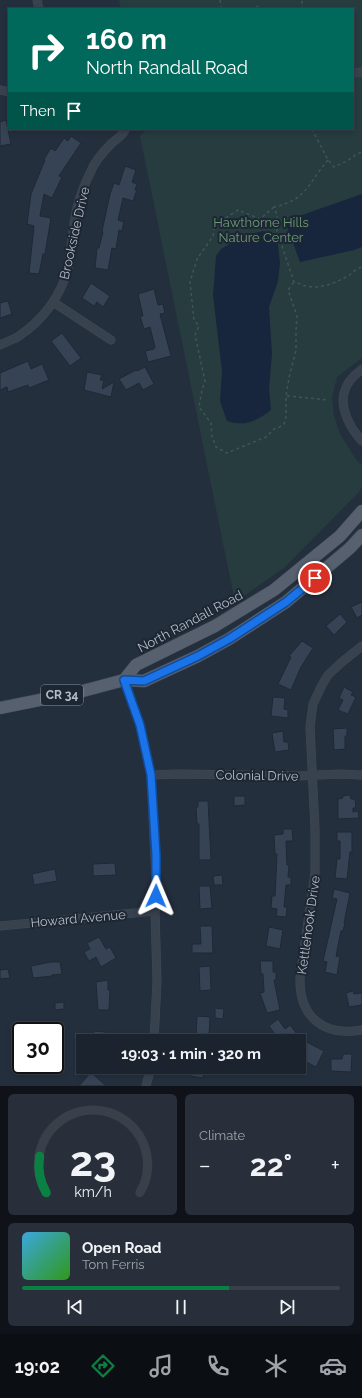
<!DOCTYPE html>
<html lang="en">
<head>
<meta charset="utf-8">
<style>
	body { margin:0; font-family:Raleway,sans-serif; background:#282f3a; color:#f1f3f6; height:100vh; display:flex; flex-direction:column; font-size:15px; white-space:nowrap }
	* { box-sizing:border-box; margin:0 }
	p { font-size:13px; color:#a0a4aa }
	.icon { flex:none; width:22px; height:22px; fill:none; stroke:currentColor; stroke-width:2; stroke-linecap:round; stroke-linejoin:round }
	.map { position:relative; height:1086px; overflow:hidden }
	.sheet { display:flex; flex-direction:column; gap:8px; padding:8px; background:#0f1319; flex:1 }
	.sheet>* { flex:none }
	.hud { position:absolute; left:8px; top:8px; width:346px; height:122px; border-radius:0px; box-shadow:0 2px 6px #0003,0 0 0 1px #39404a; background:#00695c; color:#fff; overflow:hidden }
	.speed { position:absolute; left:12px; top:1022px; display:flex; gap:8px; font-size:20px; font-weight:700; text-align:center }
	.speed>* { display:grid; place-content:center; width:52px; height:52px; border-radius:50%; background:#1b232e; box-shadow:0 2px 6px #0003,0 0 0 1px #39404a; line-height:1 }
	.speed .limit { border:2px solid #111; border-radius:6px; background:#fff; color:#111 }
	.pin { position:absolute; display:grid; place-items:center; width:34px; height:34px; color:#fff; margin:-17px; border:2px solid #fff; border-radius:50%; box-shadow:0 1px 4px #0007 }
	.me { position:absolute; width:44px; margin:-22px; rotate:1deg; stroke-linejoin:round; filter:drop-shadow(0 0 3px #0008) }
	.turn { display:flex; align-items:center; gap:14px; height:84px; padding:0 12px; font-size:18px }
	.turn .icon { width:52px; height:52px; stroke-width:2.5 }
	.turn b { display:block; font-size:28px; line-height:34px }
	.then { display:flex; align-items:center; height:38px; padding:0 12px; background:#0003; gap:8px; font-size:15px }
	.big { font-size:30px; font-weight:700; line-height:1.1 }
	.sheet .card { flex:1; display:flex; flex-direction:column; justify-content:center; gap:6px; min-width:0; padding:0 14px; border-radius:6px; background:#282f3a }
	.sheet .dial { align-items:center; gap:0 }
	.dial svg { height:104px; overflow:visible; fill:none; stroke:#39404a; stroke-width:7; stroke-linecap:round; text-anchor:middle }
	.dial text { fill:#f1f3f6; stroke:none }
	.song { display:flex; align-items:center; gap:12px }
	.cover { width:48px; height:48px; border-radius:6px; background:linear-gradient(135deg,hsl(200 70% 55%),hsl(110 70% 35%)) }
	.played { height:4px; border-radius:2px; background:linear-gradient(90deg,#0b8043 65%,#39404a 65%) }
	.keys { display:flex; justify-content:space-around; direction:ltr }
	.heat { display:flex; justify-content:space-between; align-items:center; font-size:22px; direction:ltr }
	.sheet .tiles { flex:1; display:grid; gap:8px; grid-template-columns:1fr 1fr }
	.card:last-child { grid-column:span 2 }
	.trip { position:absolute; left:76px; top:1034px; width:230px; height:40px; border-radius:0px; background:#1b232e; box-shadow:0 2px 6px #0003,0 0 0 1px #39404a; font-weight:700; line-height:40px; text-align:center }
	.menu { display:flex; height:64px; justify-content:space-around; align-items:center; background:#0b0e12; color:#a0a4aa }
	.menu .icon { width:28px; height:28px }
	.menu .selected { color:#0b8043 }
	.menu b { font-size:18px; color:#f1f3f6 }
	.map>svg:first-child { display:block }
	.green { fill:#263c3f }
	.water { fill:#17263c }
	.building { fill:#364354; stroke:#1f2835 }
	.lines { fill:none; stroke-linecap:round; stroke-linejoin:round }
	.street-casing { stroke:#414a57; stroke-width:9 }
	.primary-casing { stroke:#414a57; stroke-width:13 }
	.path { stroke:#3f5557; stroke-width:1.5; stroke-dasharray:3 3; stroke-linecap:butt }
	.street { stroke:#38414e; stroke-width:8 }
	.primary { stroke:#56606e; stroke-width:12 }
	.route-casing { stroke:#114b97; stroke-width:10 }
	.route { stroke:#1a73e8; stroke-width:7 }
	.labels { text-anchor:middle; stroke-width:4; stroke-linejoin:round; paint-order:stroke }
	.shield { fill:#1d2633; stroke:#878f9c; stroke-width:1 }
	.shield-label { font-size:12px; font-weight:bold; fill:#b4bcc9 }
	.park-label { font-size:13px; fill:#6b9a76; stroke:#1d2633 }
	.street-label { font-size:13px; fill:#b4bcc9; stroke:#1d2633 }
</style>
</head>
<body>
<div class="map">
<svg width="362" height="1086" viewBox="0 0 362 1086">
	<rect width="100%" height="100%" fill="#242f3e"/>
	<polygon class="green" points="119,0 362,0 362,358 337,377 332,398 334,416 340,434 357,461 362,465 362,487 358,493 284,568 235,602 140,136 146,129 353,129 353,9 121,9"/>
	<g class="water">
		<polygon points="362,194 362,247 354,250 300,262 285,221"/>
		<path d="M263 231 277 236 280 263 278 281 269 307 272 354 269 389 271 410C257 421 244 427 227 421L220 401 222 371 213 295 216 256 221 249 243 236Z"/>
	</g>
	<g class="building">
		<polygon points="6,120 11,144 0,146 0,122"/>
		<polygon points="71,136 81,143 59,176 62,177 52,198 44,194 40,216 51,218 45,254 43,254 39,274 29,273 34,226 27,224 31,194 45,160 44,159 51,148 55,151 64,138 68,141"/>
		<polygon points="125,166 136,170 132,182 137,184 135,190 137,190 133,201 123,198 118,220 124,222 122,231 119,230 116,249 112,248 108,270 95,268 97,248 99,248 103,232 102,231 110,194 114,183 119,185"/>
		<polygon points="91,283 110,296 103,307 97,302 94,306 82,298"/>
		<polygon points="154,289 158,305 163,304 165,313 160,314 171,356 148,362 145,351 154,349 155,347 150,327 144,329 140,316 143,316 138,294"/>
		<polygon points="8,301 12,314 0,318 0,303"/>
		<polygon points="62,333 81,358 70,366 51,341"/>
		<polygon points="28,361 31,369 42,364 49,380 29,388 28,385 8,392 7,387 0,390 0,373"/>
		<polygon points="145,367 154,384 143,390 139,383 126,390 119,379 136,370 137,371"/>
		<polygon points="87,372 102,375 100,380 104,380 102,389 114,382 111,397 84,390"/>
		<polygon points="362,602 362,615 357,618 351,607"/>
		<polygon points="340,614 347,622 334,635 326,626"/>
		<polygon points="302,641 313,648 301,667 291,690 278,684 291,657 289,656"/>
		<polygon points="344,687 353,692 351,695 356,697 348,714 338,710 343,700 339,698"/>
		<polygon points="273,697 285,698 284,709 288,710 288,718 271,716"/>
		<polygon points="347,728 347,736 345,736 345,749 334,750 333,729"/>
		<polygon points="283,731 284,742 288,742 289,750 275,752 272,733"/>
		<polygon points="350,795 351,799 355,799 356,808 353,808 353,812 358,811 359,818 338,819 338,799 343,798 342,796"/>
		<polygon points="234,796 245,796 245,805 234,806"/>
		<polygon points="198,801 208,801 211,860 199,860 199,824 197,824 196,807 198,807"/>
		<polygon points="283,829 292,829 293,841 286,841 287,865 289,865 288,877 291,877 291,885 286,885 284,907 287,907 286,917 276,916 277,909 271,908 272,896 275,896 277,854 275,854 274,835 283,834"/>
		<polygon points="337,832 352,832 352,852 350,852 347,879 335,878 337,859 340,859 340,841 337,841"/>
		<polygon points="115,863 116,875 93,876 93,864"/>
		<polygon points="55,869 57,881 34,885 32,874"/>
		<polygon points="222,875 223,885 214,885 213,876"/>
		<polygon points="199,886 210,886 212,908 200,909"/>
		<polygon points="334,889 350,893 344,923 345,923 343,931 341,931 336,956 340,957 337,975 325,972 327,962 323,961 337,899 332,898"/>
		<polygon points="200,926 212,926 213,953 192,953 192,944 201,944"/>
		<polygon points="269,927 283,930 280,949 266,946"/>
		<polygon points="99,937 106,949 110,947 116,958 101,967 96,957 89,961 84,952 90,949 87,943"/>
		<polygon points="260,961 273,961 273,972 276,972 276,980 274,980 280,1010 267,1013 260,993 264,992 263,974 261,974"/>
		<polygon points="51,962 60,962 62,974 52,975 52,976 33,978 31,966"/>
		<polygon points="210,966 211,990 200,991 199,967"/>
		<polygon points="8,969 10,978 0,979 0,970"/>
		<polygon points="108,980 108,990 110,990 109,1010 98,1010 96,982"/>
		<polygon points="353,991 354,994 362,993 362,1005 349,1007 346,993"/>
		<polygon points="64,1002 64,1009 55,1010 55,1003"/>
		<polygon points="215,1008 224,1009 223,1019 215,1018"/>
		<polygon points="197,1016 210,1017 209,1037 196,1036"/>
		<polygon points="278,1019 285,1029 290,1025 297,1034 288,1041 280,1041 269,1026"/>
		<polygon points="94,1031 106,1032 105,1041 93,1041"/>
		<polygon points="303,1040 324,1051 316,1067 304,1061 304,1059 299,1057 299,1048"/>
		<polygon points="343,1054 352,1054 351,1072 331,1071 331,1059 342,1059"/>
		<polygon points="192,1067 205,1067 203,1078 190,1076"/>
		<polygon points="91,1072 106,1086 79,1086"/>
	</g>
	<g class="lines">
		<g class="street-casing">
			<g id="street">
				<polyline points="37,0 39,9"/>
				<polyline points="353,73 362,72"/>
				<polyline points="0,90 9,92"/>
				<polyline points="53,302 111,340"/>
				<path d="M0 345C6 342 13 340 19 336 43 320 61 296 68 268 72 248 72 227 77 208 80 195 85 183 91 171 95 161 103 152 111 144 115 139 124 136 125 129"/>
				<path d="M362 369C354 375 346 383 344 393 340 409 351 430 362 441"/>
				<path d="M362 646 342 662 328 675 322 685 313 704 310 727 315 829V873L300 978C299 1017 324 1037 362 1030"/>
				<polyline points="124,680 140,725 151,775 156,880 155,911 157,981 154,1041"/>
				<polyline points="151,775 179,774 298,776 340,774 362,775"/>
				<polyline points="0,926 155,911"/>
				<polyline points="146,1086 151,1067"/>
			</g>
		</g>
		<g class="primary-casing">
			<g id="primary">
				<polyline points="124,680 136,665 215,626 274,590 340,536 362,511"/>
				<polyline points="0,708 79,692 124,680 144,681 198,656 229,639 286,602 350,548 362,535"/>
			</g>
		</g>
		<g class="path">
			<polyline points="220,0 221,7 224,9"/>
			<polyline points="251,9 256,6 261,9"/>
			<polyline points="300,9 302,7 302,0"/>
			<polyline points="312,129 328,160 334,167 347,161 357,154 362,152"/>
			<path d="M328 160C308 183 307 200 274 207L277 215V231L294 282C298 283 302 285 306 286 320 289 333 284 346 277 352 274 355 269 362 267"/>
			<polyline points="274,207 260,219 238,210 215,225 213,236 197,259 190,282 194,320 199,326 195,335 205,381 202,390 199,407 211,423 212,436 216,447 227,453 266,437 274,429 280,427 284,424 286,417 286,396 289,378 296,350 296,330 297,316 288,290 294,282"/>
			<polyline points="287,396 329,400"/>
		</g>
		<use href="#street" class="street"/>
		<use href="#primary" class="primary"/>
	</g>
	<g class="lines">
		<g class="route-casing">
			<polyline id="route" points="156,896 156,855 151,775 140,725 124,680 144,681 198,656 229,639 286,602 315,578"/>
		</g>
		<use href="#route" class="route"/>
	</g>
	<g class="labels">
		<rect class="shield" x="41" y="685" width="42" height="20" rx="3"/>
		<g class="shield-label">
			<text x="62" y="699">CR 34</text>
		</g>
		<g class="park-label">
			<text x="261" y="227">Hawthorne Hills<tspan x="261" dy="15">Nature Center</tspan></text>
		</g>
		<g class="street-label">
			<text transform="translate(74 233) rotate(-77)" y="5">Brookside Drive</text>
			<text transform="translate(190 621) rotate(-28)" y="5">North Randall Road</text>
			<text transform="translate(257 775) rotate(1)" y="5">Colonial Drive</text>
			<text transform="translate(78 918) rotate(-5)" y="5">Howard Avenue</text>
			<text transform="translate(308 925) rotate(-82)" y="5">Kettlehook Drive</text>
		</g>
	</g>
</svg>
<div class="speed"><div class="limit">30</div></div>
<div class="pin" style="left:315px;top:578px;background:#d93025"><svg class="icon" aria-label="arrive" viewBox="0 0 24 24"><path d="M6 21V4h12l-3 4 3 4H6"/></svg></div>
<svg class="me" style="left:156px;top:896px" viewBox="-20 -20 40 40"><path d="M0-17L14 15 0 8-14 15z" fill="#1a73e8" stroke="#fff" stroke-width="4"/></svg>
<div class="trip">19:03 · 1 min · 320 m</div>
<div class="hud">
<div class="turn"><svg class="icon" aria-label="right" viewBox="0 0 24 24"><path d="M7 20v-9h11M14 6l5 5-5 5"/></svg><div><b>160 m</b>North Randall Road</div></div>
<div class="then">Then<svg class="icon" aria-label="arrive" viewBox="0 0 24 24"><path d="M6 21V4h12l-3 4 3 4H6"/></svg></div>
</div>
</div>
<section class="sheet">
<div class="tiles">
<div class="card dial"><svg viewBox="0 0 100 80">
<path d="M14 69A42 42 0 1 1 86 69"/>
<path d="M14 69A42 42 0 0 1 9 41" stroke="#0b8043"/>
<text x="50" y="56" font-size="32" font-weight="700">23</text>
<text x="50" y="72" font-size="11">km/h</text>
</svg></div>
<div class="card"><p>Climate</p>
<div class="heat"><a>−</a><b class="big">22°</b><a>+</a></div>
</div>
<div class="card">
<div class="song"><i class="cover"></i><div><b>Open Road</b><p>Tom Ferris</p></div></div>
<div class="played"></div>
<div class="keys"><svg class="icon" aria-label="previous" viewBox="0 0 24 24"><path d="M18 5L8 12l10 7zM5 5v14"/></svg><svg class="icon" aria-label="pause" viewBox="0 0 24 24"><path d="M8 5v14M16 5v14"/></svg><svg class="icon" aria-label="next" viewBox="0 0 24 24"><path d="M6 5l10 7-10 7zM19 5v14"/></svg></div>
</div>
</div>
</section>
<nav class="menu">
<b>19:02</b>
<svg class="icon selected" aria-label="directions" viewBox="0 0 24 24"><path d="M12 3l9 9-9 9-9-9zM9 14v-3h6M13 9l2 2-2 2"/></svg>
<svg class="icon" aria-label="music" viewBox="0 0 24 24"><path d="M9 18V5l10-2v13"/><circle cx="6" cy="18" r="3"/><circle cx="16" cy="16" r="3"/></svg>
<svg class="icon" aria-label="phone" viewBox="0 0 24 24"><path d="M5 4h4l2 5-3 2q2 4 5 5l2-3 5 2v4C11 20 4 13 5 4z"/></svg>
<svg class="icon" aria-label="climate" viewBox="0 0 24 24"><path d="M12 3v18M4 7l16 10M4 17L20 7"/></svg>
<svg class="icon" aria-label="car" viewBox="0 0 24 24"><path d="M5 17H2v-5l4-1 3-4h7l3 4 3 1v5h-3M9 17h6M6 11h13"/><circle cx="7" cy="17" r="2"/><circle cx="17" cy="17" r="2"/></svg>
</nav>
</body>
</html>
